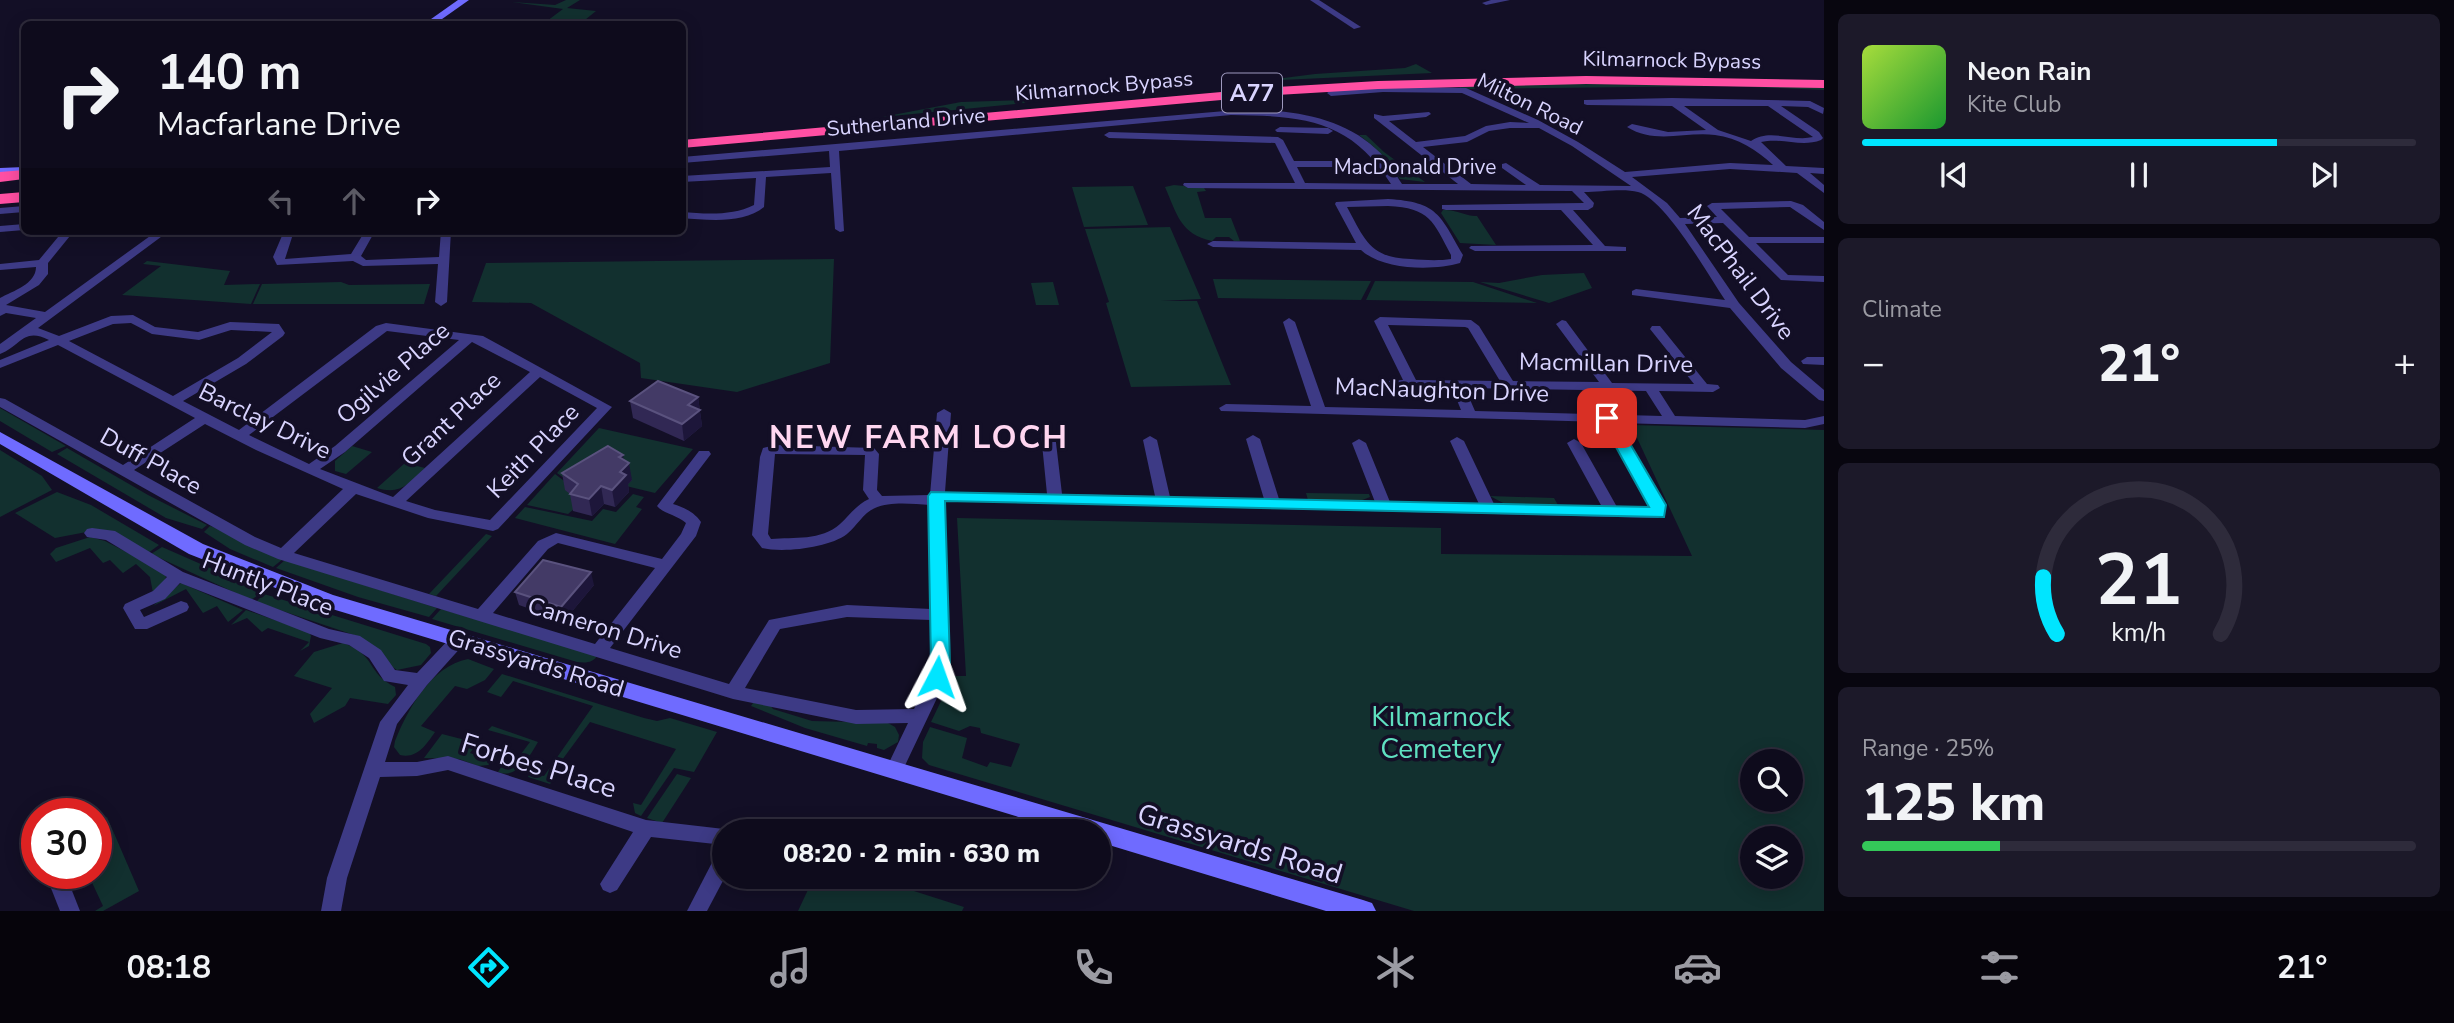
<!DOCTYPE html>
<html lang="en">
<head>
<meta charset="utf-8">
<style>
	body { margin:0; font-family:"Nunito Sans",sans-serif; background:#1c1929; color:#f1f3f6; height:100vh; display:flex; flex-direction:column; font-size:26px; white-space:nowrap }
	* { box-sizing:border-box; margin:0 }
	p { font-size:23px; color:#9b9ba3 }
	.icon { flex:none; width:38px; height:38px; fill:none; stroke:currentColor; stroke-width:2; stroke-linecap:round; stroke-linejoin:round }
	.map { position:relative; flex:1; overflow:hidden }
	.side { display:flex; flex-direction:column; gap:14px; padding:14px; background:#08060f; width:630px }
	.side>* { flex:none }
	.top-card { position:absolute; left:21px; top:21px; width:665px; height:214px; border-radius:10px; box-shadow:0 4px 18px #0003,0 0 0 2px #2e2b3b; background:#0e0b1c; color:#f1f3f6; overflow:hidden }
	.buttons { position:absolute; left:1740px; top:749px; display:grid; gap:14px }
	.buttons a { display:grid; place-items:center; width:63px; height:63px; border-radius:50%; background:#0e0b1c; box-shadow:0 4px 18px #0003,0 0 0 2px #2e2b3b; font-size:35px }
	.speed { position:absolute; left:21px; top:798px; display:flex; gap:14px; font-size:35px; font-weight:700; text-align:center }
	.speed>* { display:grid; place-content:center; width:91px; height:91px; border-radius:50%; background:#0e0b1c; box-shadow:0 4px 18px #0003,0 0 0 2px #2e2b3b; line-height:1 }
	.speed .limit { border:10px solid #d22; background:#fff; color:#111 }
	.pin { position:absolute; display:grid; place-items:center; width:60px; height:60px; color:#fff; margin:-30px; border-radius:14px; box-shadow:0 4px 10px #0006 }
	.me { position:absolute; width:77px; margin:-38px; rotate:4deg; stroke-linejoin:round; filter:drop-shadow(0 0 5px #0008) }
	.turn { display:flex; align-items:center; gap:24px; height:147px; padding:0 21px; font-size:32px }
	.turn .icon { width:91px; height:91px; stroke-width:2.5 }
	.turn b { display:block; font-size:49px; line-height:60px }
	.lanes { display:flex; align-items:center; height:66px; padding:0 21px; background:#0003; justify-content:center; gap:35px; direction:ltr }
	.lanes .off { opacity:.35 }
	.big { font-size:52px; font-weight:800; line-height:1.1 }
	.side .widget { flex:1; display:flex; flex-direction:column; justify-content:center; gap:10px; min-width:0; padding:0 24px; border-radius:10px; background:#1c1929 }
	.side .dial { align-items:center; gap:0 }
	.dial svg { height:182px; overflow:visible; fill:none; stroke:#2e2b3b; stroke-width:7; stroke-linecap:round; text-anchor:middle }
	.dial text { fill:#f1f3f6; stroke:none }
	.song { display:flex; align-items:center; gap:21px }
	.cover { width:84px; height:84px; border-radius:10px; background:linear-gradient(135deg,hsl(80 70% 55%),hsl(130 70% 35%)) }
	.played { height:7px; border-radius:4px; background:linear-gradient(90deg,#00e5ff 75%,#2e2b3b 75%) }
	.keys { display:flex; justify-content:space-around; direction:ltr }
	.heat { display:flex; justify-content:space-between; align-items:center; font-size:38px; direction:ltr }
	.charge { height:10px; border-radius:5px; background:linear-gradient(90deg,#34c759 25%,#2e2b3b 0) }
	.trip { position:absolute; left:712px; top:819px; width:399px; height:70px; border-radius:35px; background:#0e0b1c; box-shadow:0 4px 18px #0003,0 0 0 2px #2e2b3b; font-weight:800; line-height:70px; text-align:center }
	.dock { display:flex; height:112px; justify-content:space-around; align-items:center; background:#06040b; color:#9b9ba3 }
	.dock .icon { width:49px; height:49px }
	.dock .selected { color:#00e5ff }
	.dock b { font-size:32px; color:#f1f3f6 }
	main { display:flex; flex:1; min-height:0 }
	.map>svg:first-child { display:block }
	.green { fill:#12302f; fill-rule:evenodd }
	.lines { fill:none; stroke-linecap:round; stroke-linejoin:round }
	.street { fill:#3d3a85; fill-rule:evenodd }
	.secondary { fill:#6f6bff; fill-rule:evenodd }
	.highway { fill:#ff4fa3; fill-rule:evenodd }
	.wall { fill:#312854 }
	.shaded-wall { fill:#1d163a }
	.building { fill:#433a66; stroke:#5a527e; stroke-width:2 }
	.route { fill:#00e5ff; stroke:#0095a6; stroke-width:2 }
	.labels { text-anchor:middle; stroke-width:7; stroke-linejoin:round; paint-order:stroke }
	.far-street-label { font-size:21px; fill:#d9d4ff; stroke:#130f26 }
	.shield { fill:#130f26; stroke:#9e99be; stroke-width:2 }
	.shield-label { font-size:23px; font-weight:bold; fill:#d9d4ff }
	.street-label { font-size:24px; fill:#d9d4ff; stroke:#130f26 }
	.near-park-label { font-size:28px; fill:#5fe0c0; stroke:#130f26 }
	.near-street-label { font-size:28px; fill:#d9d4ff; stroke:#130f26 }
	.district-label { font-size:32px; font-weight:bold; letter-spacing:2px; fill:#ffd6f0; stroke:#130f26 }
</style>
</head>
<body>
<main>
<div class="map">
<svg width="1824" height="911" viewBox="0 0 1824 911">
	<rect width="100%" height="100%" fill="#130f26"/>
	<g class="green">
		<polygon points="566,0 580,0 567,8 596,11 580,24 543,24 563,9 512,2 555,5"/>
		<polygon points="1416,64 1432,73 1259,81 1315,74 1405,68"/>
		<polygon points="1453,83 1824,86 1824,90 1727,86 1462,89"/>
		<polygon points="1137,92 882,117 961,102 1056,99"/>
		<polygon points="1359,135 1366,135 1384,152 1425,182 1400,179 1373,146"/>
		<path d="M1174 185 1204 188 1206 191 1197 192 1205 218H1231L1240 241H1234L1229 237H1216L1212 241C1180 234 1177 214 1165 187Z"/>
		<polygon points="1133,186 1148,225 1084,227 1072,187"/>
		<path d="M1443 210C1460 210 1463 216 1477 216L1496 245 1460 243 1441 213Z"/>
		<polygon points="1170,227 1201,299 1161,301 1197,301 1231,385 1131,387 1106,303 1109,302 1085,229"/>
		<polygon points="834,259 830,363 737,392 641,378 640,363 531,303 472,302 486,263"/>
		<polygon points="147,261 230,271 224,285 260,284 251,304 122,295 161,266 143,264"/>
		<polygon points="1584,273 1592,288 1549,303 1480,282 1499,283 1542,275"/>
		<polygon points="1213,279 1371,281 1361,300 1218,298"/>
		<polygon points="1375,281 1473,282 1537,303 1366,300"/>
		<polygon points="341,282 349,285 430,284 424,304 253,304 262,284"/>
		<polygon points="1053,282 1059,305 1036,305 1031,283"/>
		<polygon points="0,408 66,446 52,452 0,421"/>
		<path d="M1631 425 1824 430V911H1414L929 765 922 758 923 742 930 727 967 738 962 758 987 767 990 762 1011 767 1020 744 981 733 980 728 970 726 959 731 931 722 953 676H966L957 518 1441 528V554L1692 556ZM1790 761V800H1752V761ZM1790 838V877H1752V838Z"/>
		<polygon points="599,428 693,449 655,493 626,486 631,481 574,485 557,473"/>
		<polygon points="352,446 372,452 346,474 335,471 335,461"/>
		<polygon points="67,448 148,495 207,525 202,529 166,518 57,454"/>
		<polygon points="0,450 42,476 52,490 0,517"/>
		<path d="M405 463 425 468C409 484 400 495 377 488Z"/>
		<polygon points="555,474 572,487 582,502 568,514 527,505"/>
		<polygon points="57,492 91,505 159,545 148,553 97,530 55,538 15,513"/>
		<polygon points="1306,493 1369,494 1370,497 1360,501 1308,500"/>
		<polygon points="633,494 644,497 636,507 642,509 615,544 515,518 525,507 592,521 603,509 616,512"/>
		<polygon points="1490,496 1554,498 1558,505 1505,504"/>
		<polygon points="210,526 213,527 283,559 273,567 230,549 204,532"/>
		<polygon points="486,534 492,536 436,596 429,594"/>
		<polygon points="90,537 105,541 165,572 166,577 161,591 153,593 150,577 136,564 123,573 110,560 103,563 90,548 56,562 50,554 56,548"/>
		<polygon points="162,547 260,590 261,593 251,600 151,554"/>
		<polygon points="285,560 437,608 429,617 358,597 276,568"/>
		<polygon points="181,583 243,610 228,622 217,606 203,613 186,589 153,606"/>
		<path d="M264 594 426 644 430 647 431 653 421 665 397 670C381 661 374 645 357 636L256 602Z"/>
		<path d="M441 609 598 655C592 663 587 663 577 662L432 619Z"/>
		<polygon points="246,610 309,632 311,636 309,646 300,651 309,642 268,628 262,632 247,618 231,625"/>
		<path d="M343 643C377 655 366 673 395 687L396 695 388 704 350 698 345 706 314 723 310 714 332 688 294 676 314 652Z"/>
		<path d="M468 659 494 669 485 680 467 689 455 686 421 726 435 732C426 745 417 759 400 755L394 747 395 741C408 709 431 666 468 659Z"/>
		<polygon points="502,674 644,718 657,721 670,718 717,732 694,772 674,768 641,816 635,813 633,803 641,805 676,749 590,722 551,775 555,778 550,784 528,777 530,773 544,776 593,706 513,681 501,697 487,692"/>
		<polygon points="755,700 770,705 773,709 812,721 888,723 895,727 899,735 898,742 884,750 877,748 877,744 868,743 867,746 805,728 751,706"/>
		<path d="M492 726 538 742C530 756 516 780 498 772L503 764 506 767 512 766 530 742 488 730Z"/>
		<polygon points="442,734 477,743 470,753 493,761 488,765 478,766 459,759 424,758"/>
		<polygon points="677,774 691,778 662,823 647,818"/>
		<polygon points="107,817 139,891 103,911 95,911 103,906 88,874 96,873 96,869 103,865 100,854 108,850 97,822"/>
		<polygon points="814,877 870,877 964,907 962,911 798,911"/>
	</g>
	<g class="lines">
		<g class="street">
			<polygon points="1310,0 1319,0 1361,27 1354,29"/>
			<polygon points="1491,0 1510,0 1486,5 1482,3"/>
			<path d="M1383 86 1466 88 1538 120 1578 142 1625 172 1730 163 1773 165C1757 150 1738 138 1715 135 1686 131 1656 145 1627 127L1632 124 1668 132 1706 130 1672 106 1587 105 1584 104V100L1672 98 1810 101 1824 108 1823 114 1808 107 1781 106 1819 132 1823 138 1821 140C1801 148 1782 137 1761 142L1786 166 1824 168V174L1810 173 1824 185V193L1797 173 1730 169 1632 177 1667 203 1680 218 1717 217 1707 206 1712 203 1791 201 1803 205 1824 222V230L1790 207 1721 209 1749 237H1824V243H1756L1788 275 1824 276V282L1781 280 1723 223 1685 224 1739 303 1791 362 1824 390V401L1819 400 1781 368 1730 308 1632 295V291L1636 289 1725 300C1709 276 1665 199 1638 192 1624 188 1599 192 1584 192L1594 203 1593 207 1588 210H1573L1605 246 1626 247V251H1475L1469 248 1471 246 1593 245 1561 210H1446L1442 209V205L1584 203 1572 191 1188 188 1183 185 1184 183H1295L1275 143 1109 138 1104 135 1109 132 1278 137 1283 140 1294 161H1360L1365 164 1360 167H1297L1305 183 1391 184C1350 119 1303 116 1231 115L839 151 844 231 840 232 835 229 831 173 766 177 764 207C744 224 708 220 682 218V212C706 214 732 216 754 205L756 178 682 182V176L830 167 829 151 682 163V157L1249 109C1294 111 1342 117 1376 149 1387 158 1394 172 1402 184H1458L1374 118V114L1383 116 1429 112 1431 114 1426 117 1389 121 1416 142 1465 136 1486 126 1510 122 1529 123 1462 93 1383 92 1331 96 1327 93 1331 90ZM1684 106H1768L1813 137C1792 142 1770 128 1751 141L1718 130ZM1510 128H1539L1572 146 1631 186 1540 185 1506 163 1502 164V168L1526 185 1471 184 1423 147 1467 142 1489 131Z"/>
			<polygon points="1280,127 1328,128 1333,131 1328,134 1277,132 1275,130"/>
			<path d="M1388 199C1438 202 1440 215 1463 255L1460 263C1433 271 1382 270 1361 250L1213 247 1207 244 1213 241 1356 243 1335 204 1336 202ZM1388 206C1430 208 1433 221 1451 255V259C1438 261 1424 260 1411 259 1370 258 1365 240 1347 207Z"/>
			<polygon points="24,206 24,212 0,214 0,208"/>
			<polygon points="24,224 24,230 0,232 0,226"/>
			<path d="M63 231H74L48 263V274L39 285 6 305 45 312 157 231H169L38 328 59 336 111 316 133 315 155 327 198 332 230 322 279 324 285 333 283 336 246 364 183 401 239 430 376 326 386 323 483 336 612 407 498 529 493 531 428 518 356 494 294 553 478 609 538 541 556 533 662 559 681 534 686 523C677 515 664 514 657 506L699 451H709L711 454 673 504C685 508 694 512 701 522L696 536 610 648 729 684 769 620 847 605 931 609 930 505C913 504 891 501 875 508 863 513 857 526 847 534 829 548 783 553 762 548L752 535 760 457 763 448 775 445 874 448 879 454 877 490 882 496 930 495 937 413 944 409 951 413 945 492 1047 494 1041 434 1048 430 1055 434 1062 494 1155 496 1143 440 1150 436 1157 440 1170 497 1264 499 1246 439 1253 435 1260 439 1279 499 1375 502 1352 443 1359 439 1366 443 1390 502 1479 504 1450 441 1457 437 1464 441 1494 504 1602 507 1567 443 1574 439 1581 443 1617 507 1650 508 1603 422 1221 411 1219 408 1226 404 1311 406 1283 322 1289 318 1295 322 1325 407 1461 410 1452 388 1388 387 1386 384 1388 381 1403 380 1374 321 1380 317 1471 320 1479 326 1513 381 1599 382 1556 324 1562 320 1566 321 1612 383 1694 384 1650 329 1652 326H1660L1707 384 1718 385 1720 388 1713 392 1659 391 1675 416 1805 420 1824 416V424L1805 428 1617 423 1664 505 1665 513 1658 518 944 501 948 663 947 677 900 776 894 778 888 776 885 771 908 723 856 724 733 699 278 559 245 545 0 407V398L5 399 123 465 195 418 58 345 0 368V360L49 340C23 327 21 346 0 354V344L36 318 6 313 0 316V298C13 291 36 284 36 267L0 270V264L39 260ZM131 323 152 334 199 340 231 330 272 332 238 358 173 396 69 341 113 324ZM1388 325 1465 327 1468 328 1500 381 1416 380ZM387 331 459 340 335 446 309 464 249 435ZM472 342 530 372 393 497 320 469 345 452ZM540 377 597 408 490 520 435 510 406 501ZM1465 388 1646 391 1662 416 1475 411ZM205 424 256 450 343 489 281 548 255 537 134 470ZM775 454 865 455 863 490 869 499C856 505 850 515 840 524 821 541 794 537 771 539L768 534ZM558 543 655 568 595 644 493 613 548 549ZM847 617 931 620 929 677 914 709 856 710 745 688 780 629Z"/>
			<polygon points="284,231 294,231 285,259 351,254 365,231 375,231 361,256 366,260 439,257 441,231 451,231 447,302 441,306 435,302 438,264 363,266 353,261 277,265 273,257"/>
			<polygon points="1807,357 1824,357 1824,365 1803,364 1801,361"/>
			<polygon points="92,528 115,531 183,572 329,629 360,636 381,650 395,670 417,673 452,636 458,634 464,636 466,640 464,644 427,685 397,724 385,762 417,762 448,756 646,820 724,829 731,831 724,831 724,845 651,837 617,890 610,893 603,890 600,884 633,832 448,770 417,776 380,777 347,878 341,911 321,911 327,878 380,722 408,685 384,681 369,658 349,645 320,638 180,583 165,599 140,610 144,617 181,601 187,603 189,607 187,611 147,629 135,629 123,608 125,604 153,591 167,577 106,540 87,537 84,533 87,529"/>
			<polygon points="724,851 725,877 707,911 687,911 717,853"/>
			<polygon points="45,873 65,873 80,911 60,911"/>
		</g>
		<g class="secondary">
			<polygon points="458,0 469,0 435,24 424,24"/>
			<polygon points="24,167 24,175 0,176 0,168"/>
			<polygon points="0,432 203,544 333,595 1363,900 1372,903 1376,911 1326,911 1099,842 1099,831 1065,831 319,605 189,554 0,444"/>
		</g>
		<g class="highway">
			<polygon points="1586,76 1824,80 1824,88 1586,84 1378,89 1277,95 682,148 682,140 1277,87 1378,81"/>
			<polygon points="24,170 24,179 0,182 0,172"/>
			<polygon points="24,192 24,202 0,204 0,194"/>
		</g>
	</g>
	<g class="wall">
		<polygon points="698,397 702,426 684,441 633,418 630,401"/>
		<polygon points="623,460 632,480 628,484 629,492 615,507 604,504 592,516 573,511 570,494 565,490 562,473"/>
		<polygon points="594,585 564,621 519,605 515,592"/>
	</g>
	<g class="shaded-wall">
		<polygon points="698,397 702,426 684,441 682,424 688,405"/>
		<polygon points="623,455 625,467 629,463 632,480 628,484 629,492 615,507 612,490 619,457"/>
		<polygon points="601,486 604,504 592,516 589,499"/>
		<polygon points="591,572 594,585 564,621 561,607"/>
	</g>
	<g class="building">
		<polygon points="658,381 698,397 688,405 700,410 682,424 630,401"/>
		<polygon points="608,446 623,455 619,457 629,463 620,472 626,475 612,490 601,486 589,499 570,494 578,484 562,473"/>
		<polygon points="543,560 591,572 561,607 515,592"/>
	</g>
	<polygon class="route" points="1607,413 1615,418 1666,505 1664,517 945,501 950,663 944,682 937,684 931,682 928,677 931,663 928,496 931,492 1649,507 1600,418"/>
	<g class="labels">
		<g class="far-street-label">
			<text transform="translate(1672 60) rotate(1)" y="7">Kilmarnock Bypass</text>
			<text transform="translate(1104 86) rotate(-5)" y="7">Kilmarnock Bypass</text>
			<text transform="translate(1530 104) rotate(26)" y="7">Milton Road</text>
			<text transform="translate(906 122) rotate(-5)" y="7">Sutherland Drive</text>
			<text x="1415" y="174">MacDonald Drive</text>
		</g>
		<rect class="shield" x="1222" y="73.5" width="60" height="39" rx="5"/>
		<g class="shield-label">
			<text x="1252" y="101">A77</text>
		</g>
		<g class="street-label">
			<text transform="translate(1741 272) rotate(53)" y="8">MacPhail Drive</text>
			<text transform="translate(1606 363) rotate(1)" y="8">Macmillan Drive</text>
			<text transform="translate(393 373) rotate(-41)" y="8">Ogilvie Place</text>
			<text transform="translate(1442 390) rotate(2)" y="8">MacNaughton Drive</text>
			<text transform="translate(451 419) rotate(-43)" y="8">Grant Place</text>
			<text transform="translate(265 421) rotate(26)" y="8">Barclay Drive</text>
			<text transform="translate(533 451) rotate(-46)" y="8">Keith Place</text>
			<text transform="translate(151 461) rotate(29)" y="8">Duff Place</text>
			<text transform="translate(268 584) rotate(21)" y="8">Huntly Place</text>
			<text transform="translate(605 628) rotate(17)" y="8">Cameron Drive</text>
			<text transform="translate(536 663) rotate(17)" y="8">Grassyards Road</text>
		</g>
		<g class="near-park-label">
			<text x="1441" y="726">Kilmarnock<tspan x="1441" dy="32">Cemetery</tspan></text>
		</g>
		<g class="near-street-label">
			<text transform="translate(539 765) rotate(17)" y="10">Forbes Place</text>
			<text transform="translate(1240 843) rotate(17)" y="10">Grassyards Road</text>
		</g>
		<g class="district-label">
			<text x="919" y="448">NEW FARM LOCH</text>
		</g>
	</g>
</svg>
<div class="buttons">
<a><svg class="icon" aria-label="search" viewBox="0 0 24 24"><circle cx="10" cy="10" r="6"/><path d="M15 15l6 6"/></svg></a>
<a><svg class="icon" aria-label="layers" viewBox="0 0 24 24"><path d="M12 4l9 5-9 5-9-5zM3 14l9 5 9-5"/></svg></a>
</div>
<div class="speed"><div class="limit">30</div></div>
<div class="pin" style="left:1607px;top:418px;background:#d93025"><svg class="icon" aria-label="arrive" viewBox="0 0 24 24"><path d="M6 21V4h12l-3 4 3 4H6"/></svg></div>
<svg class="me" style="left:937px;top:677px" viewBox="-20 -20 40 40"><path d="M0-17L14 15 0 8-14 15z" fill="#00e5ff" stroke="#fff" stroke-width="4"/></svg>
<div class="trip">08:20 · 2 min · 630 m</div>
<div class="top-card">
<div class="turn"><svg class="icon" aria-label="right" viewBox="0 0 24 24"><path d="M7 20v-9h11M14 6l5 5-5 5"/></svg><div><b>140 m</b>Macfarlane Drive</div></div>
<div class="lanes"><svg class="icon off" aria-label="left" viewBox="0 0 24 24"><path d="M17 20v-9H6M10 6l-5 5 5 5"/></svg><svg class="icon off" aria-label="ahead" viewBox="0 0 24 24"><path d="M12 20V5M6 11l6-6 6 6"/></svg><svg class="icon" aria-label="right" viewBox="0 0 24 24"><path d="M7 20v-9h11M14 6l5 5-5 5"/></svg></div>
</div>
</div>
<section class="side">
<div class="widget">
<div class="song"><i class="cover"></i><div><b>Neon Rain</b><p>Kite Club</p></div></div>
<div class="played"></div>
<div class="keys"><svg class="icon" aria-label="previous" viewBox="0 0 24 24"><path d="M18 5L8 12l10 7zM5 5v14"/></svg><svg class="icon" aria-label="pause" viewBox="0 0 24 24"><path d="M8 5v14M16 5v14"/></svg><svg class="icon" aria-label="next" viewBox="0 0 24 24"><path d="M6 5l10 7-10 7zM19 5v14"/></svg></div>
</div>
<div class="widget"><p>Climate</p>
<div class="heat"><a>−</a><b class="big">21°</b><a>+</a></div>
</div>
<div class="widget dial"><svg viewBox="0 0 100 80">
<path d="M14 69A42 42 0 1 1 86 69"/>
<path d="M14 69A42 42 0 0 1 8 44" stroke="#00e5ff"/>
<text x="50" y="56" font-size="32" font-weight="700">21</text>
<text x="50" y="72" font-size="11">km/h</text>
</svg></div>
<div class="widget"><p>Range · 25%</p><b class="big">125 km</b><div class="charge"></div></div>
</section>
</main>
<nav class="dock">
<b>08:18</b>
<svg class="icon selected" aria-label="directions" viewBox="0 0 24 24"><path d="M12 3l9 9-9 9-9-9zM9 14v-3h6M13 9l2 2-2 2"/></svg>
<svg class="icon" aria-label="music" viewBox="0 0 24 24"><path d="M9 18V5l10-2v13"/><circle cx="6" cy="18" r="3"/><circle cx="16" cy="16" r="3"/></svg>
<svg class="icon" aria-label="phone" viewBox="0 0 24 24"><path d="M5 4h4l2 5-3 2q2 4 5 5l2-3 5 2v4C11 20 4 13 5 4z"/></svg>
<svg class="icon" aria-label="climate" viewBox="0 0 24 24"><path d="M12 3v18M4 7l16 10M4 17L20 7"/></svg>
<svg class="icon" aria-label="car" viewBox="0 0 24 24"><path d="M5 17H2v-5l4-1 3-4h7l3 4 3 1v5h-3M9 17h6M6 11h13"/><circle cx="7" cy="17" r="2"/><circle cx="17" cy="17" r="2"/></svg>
<svg class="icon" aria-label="filters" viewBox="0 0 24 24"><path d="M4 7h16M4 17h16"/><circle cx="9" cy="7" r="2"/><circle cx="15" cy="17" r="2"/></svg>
<b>21°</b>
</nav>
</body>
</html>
